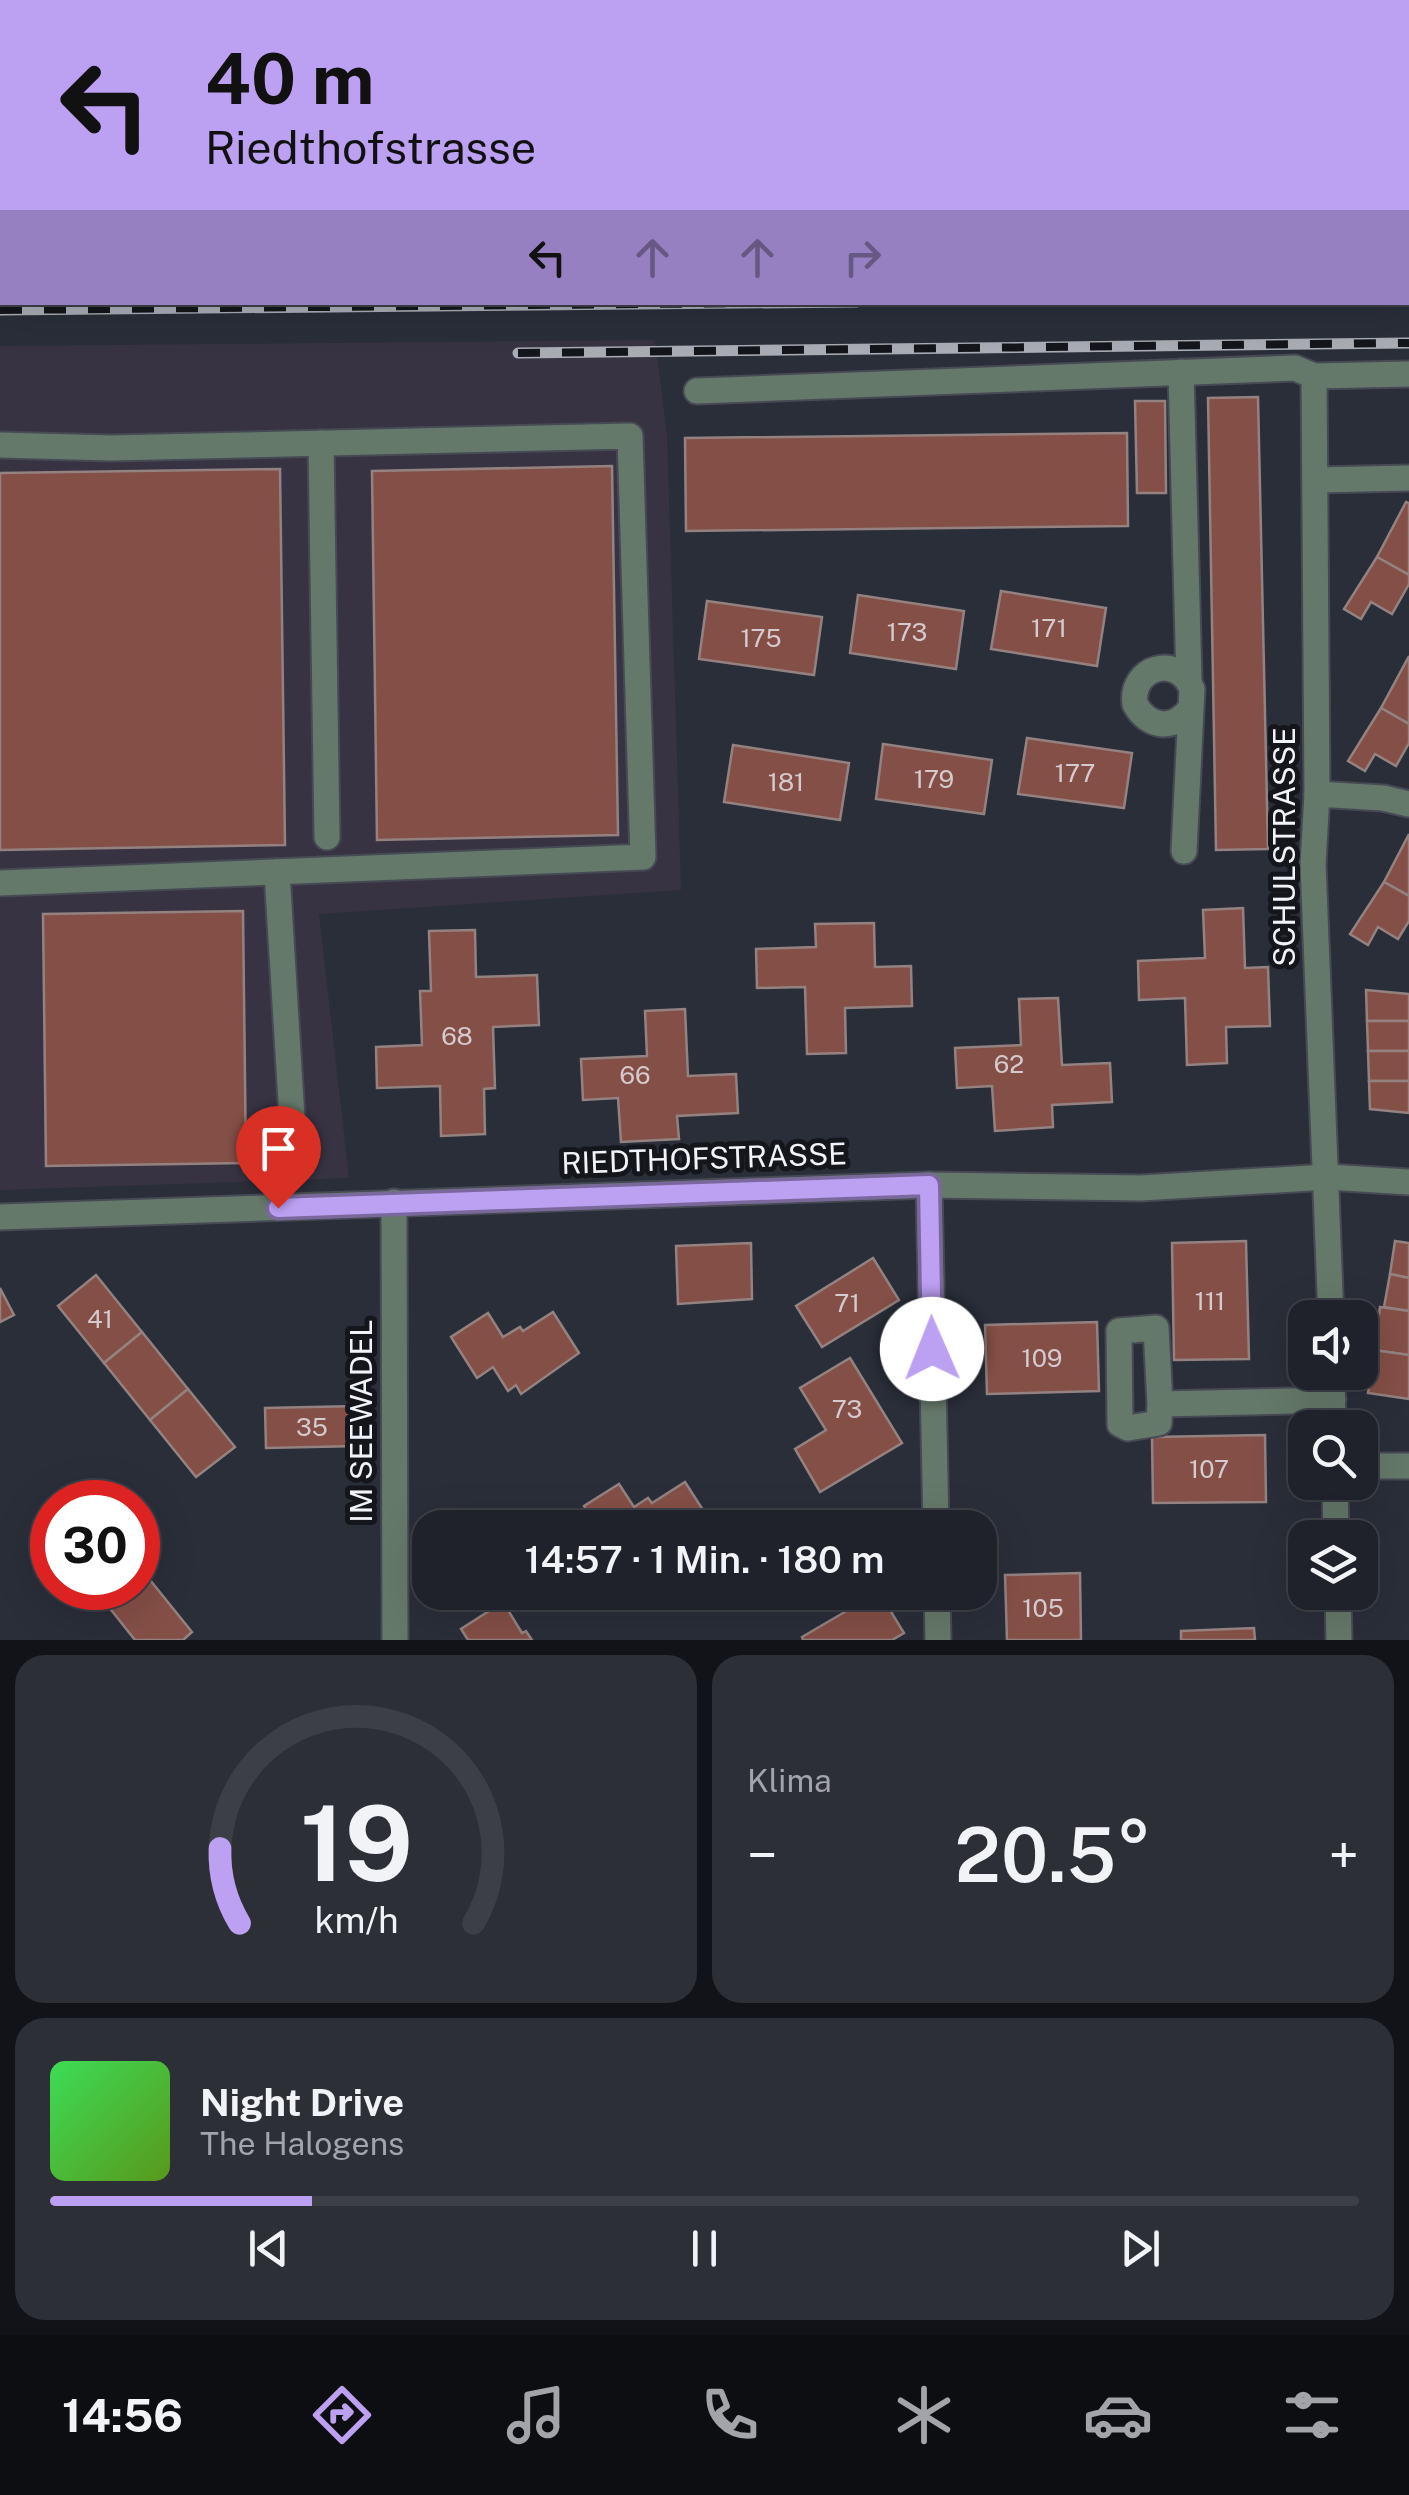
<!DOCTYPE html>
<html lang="de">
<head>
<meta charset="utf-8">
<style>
	body { margin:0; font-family:"Public Sans",sans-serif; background:#2d2f37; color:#f1f3f6; height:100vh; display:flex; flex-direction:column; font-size:38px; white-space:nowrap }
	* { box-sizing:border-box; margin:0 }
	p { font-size:32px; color:#a2a4a9 }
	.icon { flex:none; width:55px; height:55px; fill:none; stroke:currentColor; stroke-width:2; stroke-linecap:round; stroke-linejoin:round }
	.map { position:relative; height:1640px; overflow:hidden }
	.details { display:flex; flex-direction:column; gap:15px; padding:15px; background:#121318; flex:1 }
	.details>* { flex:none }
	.banner { position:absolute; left:0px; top:0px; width:1410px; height:305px; box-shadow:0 10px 40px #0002,0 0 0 2px #3d3f47; background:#bca0f2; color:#111; overflow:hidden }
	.fabs { position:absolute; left:1288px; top:1300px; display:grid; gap:20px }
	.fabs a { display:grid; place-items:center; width:90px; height:90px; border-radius:20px; background:#20222b; box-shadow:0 10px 40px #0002,0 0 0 2px #3d3f47; font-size:50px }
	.speed { position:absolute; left:30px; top:1480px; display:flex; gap:20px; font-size:50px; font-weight:700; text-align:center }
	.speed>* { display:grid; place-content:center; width:130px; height:130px; border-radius:50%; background:#20222b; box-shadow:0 10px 40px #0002,0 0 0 2px #3d3f47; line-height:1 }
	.speed .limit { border:15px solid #d22; background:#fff; color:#111 }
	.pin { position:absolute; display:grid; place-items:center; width:85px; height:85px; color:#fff; margin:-102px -42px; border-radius:50% 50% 50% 0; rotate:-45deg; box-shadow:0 0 10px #0007 }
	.pin .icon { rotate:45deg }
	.me { position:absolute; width:110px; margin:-55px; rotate:359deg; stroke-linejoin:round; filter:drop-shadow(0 0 8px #0008) }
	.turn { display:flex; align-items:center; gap:35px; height:210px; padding:0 40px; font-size:45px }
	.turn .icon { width:130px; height:130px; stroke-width:2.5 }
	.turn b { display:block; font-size:70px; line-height:85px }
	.lanes { display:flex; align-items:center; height:95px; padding:0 40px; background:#0003; justify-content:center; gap:50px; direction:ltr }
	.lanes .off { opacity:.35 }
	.big { font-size:75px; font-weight:600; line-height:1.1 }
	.details .widget { flex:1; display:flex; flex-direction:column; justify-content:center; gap:15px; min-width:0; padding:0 35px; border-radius:30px; background:#2d2f37 }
	.details .dial { align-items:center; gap:0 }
	.dial svg { height:260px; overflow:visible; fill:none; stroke:#3d3f47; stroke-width:7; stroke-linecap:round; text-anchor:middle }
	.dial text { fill:#f1f3f6; stroke:none }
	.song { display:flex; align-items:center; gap:30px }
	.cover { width:120px; height:120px; border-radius:15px; background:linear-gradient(135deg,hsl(130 70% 55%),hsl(90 70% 35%)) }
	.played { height:10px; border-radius:5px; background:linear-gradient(90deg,#bca0f2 20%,#3d3f47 20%) }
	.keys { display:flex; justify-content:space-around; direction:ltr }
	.heat { display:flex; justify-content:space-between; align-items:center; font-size:55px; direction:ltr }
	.details .tiles { flex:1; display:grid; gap:15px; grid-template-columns:1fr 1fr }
	.widget:last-child { grid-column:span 2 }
	.trip { position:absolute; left:412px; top:1510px; width:585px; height:100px; border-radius:30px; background:#20222b; box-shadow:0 10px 40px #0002,0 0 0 2px #3d3f47; font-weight:600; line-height:100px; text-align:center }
	.menu { display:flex; height:160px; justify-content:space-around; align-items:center; background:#0d0e11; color:#a2a4a9 }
	.menu .icon { width:70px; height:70px }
	.menu .active { color:#bca0f2 }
	.menu b { font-size:45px; color:#f1f3f6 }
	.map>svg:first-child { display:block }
	.industrial { fill:#383343 }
	.building { fill:#844f47; stroke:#938280; stroke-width:2.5 }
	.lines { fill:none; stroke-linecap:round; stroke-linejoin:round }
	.minor-casing { stroke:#464a54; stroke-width:29 }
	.minor { stroke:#65796a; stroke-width:25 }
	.rail-casing { stroke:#a9acb5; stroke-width:11 }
	.rail { stroke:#14161b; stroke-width:8; stroke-dasharray:22; stroke-linecap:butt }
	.route-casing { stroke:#7a689d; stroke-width:25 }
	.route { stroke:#bca0f2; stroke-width:18 }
	.labels { text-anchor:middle; stroke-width:10; stroke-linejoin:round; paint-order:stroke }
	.number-label { font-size:25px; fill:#d5cacd }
	.street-label { font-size:30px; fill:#f0f3fa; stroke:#14161b }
</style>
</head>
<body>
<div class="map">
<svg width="1409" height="1640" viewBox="0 0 1409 1640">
	<rect width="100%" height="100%" fill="#2a2e39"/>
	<polygon class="industrial" points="655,340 667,434 681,890 319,914 349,1178 0,1190 0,346"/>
	<g class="building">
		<polygon points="0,0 286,0 299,2 2,2 2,240"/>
		<polygon points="1015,0 1223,0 1236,2 1028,2"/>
		<polygon points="1258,397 1268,849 1216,850 1208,398"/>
		<polygon points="1135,401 1165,401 1166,493 1137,493"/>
		<polygon points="1127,433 1128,526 686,531 685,438"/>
		<polygon points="612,466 618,835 377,840 372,471"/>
		<polygon points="280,469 285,845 0,850 0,473"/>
		<polygon points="1406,502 1409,503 1409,575 1377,557"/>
		<polygon points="1377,557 1409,575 1409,584 1392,614 1371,602 1361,619 1344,609"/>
		<polygon points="1001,591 1106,608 1097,666 991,649"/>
		<polygon points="858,595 964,611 956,669 850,653"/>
		<polygon points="707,601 822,617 814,675 699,659"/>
		<polygon points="1409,656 1409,724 1381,708"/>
		<polygon points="1381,708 1409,724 1409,743 1396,766 1375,754 1365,771 1348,761"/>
		<polygon points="1027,738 1132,753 1124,808 1018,794"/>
		<polygon points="883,744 992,760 984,814 876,799"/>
		<polygon points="733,745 849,763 840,820 724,802"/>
		<polygon points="1409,834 1409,896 1384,882"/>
		<polygon points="1384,882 1409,896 1409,921 1398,939 1378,927 1368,945 1350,934"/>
		<polygon points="1243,908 1245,968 1268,967 1270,1026 1226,1027 1227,1063 1187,1065 1185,998 1139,1000 1138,961 1205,958 1203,910"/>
		<polygon points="243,911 246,1163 46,1166 43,914"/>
		<polygon points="874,923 875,967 911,966 912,1006 845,1008 846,1053 807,1054 805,987 757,988 756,949 816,947 815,924"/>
		<polygon points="475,930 476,977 537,975 539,1025 493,1027 495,1088 484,1089 485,1134 441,1136 440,1086 377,1088 376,1047 422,1045 420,991 431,991 429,931"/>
		<polygon points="1366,990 1409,994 1409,1021 1367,1021"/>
		<polygon points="1058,998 1062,1065 1110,1063 1112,1102 1052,1105 1053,1127 995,1131 992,1086 957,1088 955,1048 1021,1045 1019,999"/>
		<polygon points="685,1009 688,1076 736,1074 738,1113 677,1116 679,1139 621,1142 618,1098 583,1100 581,1059 647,1056 645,1011"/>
		<polygon points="1367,1021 1409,1021 1409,1051 1368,1051"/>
		<polygon points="1368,1051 1409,1051 1409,1081 1369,1081"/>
		<polygon points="1369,1081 1409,1081 1409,1113 1370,1109"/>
		<polygon points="1246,1241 1249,1359 1174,1360 1172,1243"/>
		<polygon points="1395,1241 1409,1243 1409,1278 1390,1274"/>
		<polygon points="751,1243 752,1299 678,1304 676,1246"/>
		<polygon points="873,1258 899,1300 822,1347 796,1306"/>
		<polygon points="1390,1274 1409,1278 1409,1311 1384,1307"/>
		<polygon points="96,1275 142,1332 104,1363 58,1306"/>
		<polygon points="0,1288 14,1315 0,1322"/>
		<polygon points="1380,1307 1409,1311 1409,1355 1374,1350"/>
		<polygon points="553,1312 579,1353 521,1394 516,1385 508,1391 493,1367 477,1378 451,1337 488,1313 503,1337 520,1327 523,1331"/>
		<polygon points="1097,1322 1099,1391 987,1394 985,1325"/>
		<polygon points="142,1332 188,1389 150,1420 104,1363"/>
		<polygon points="1374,1350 1409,1355 1409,1399 1368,1393"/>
		<polygon points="850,1358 902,1443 820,1492 795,1449 826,1430 800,1388"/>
		<polygon points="188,1389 235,1447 196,1477 150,1420"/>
		<polygon points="357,1406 358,1446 266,1448 265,1408"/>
		<polygon points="1265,1435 1266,1502 1153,1503 1152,1437"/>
		<polygon points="685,1482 712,1524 706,1528 596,1528 584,1506 619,1484 634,1507 648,1498 652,1503"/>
		<polygon points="1080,1573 1081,1640 1007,1640 1005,1575"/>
		<polygon points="146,1575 192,1632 183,1640 135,1640 108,1606 131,1588 138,1588 138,1582"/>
		<polygon points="93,1588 131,1588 108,1606"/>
		<polygon points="879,1592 904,1633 892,1640 803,1640 802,1637"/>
		<polygon points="503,1602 522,1633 526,1631 532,1640 468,1640 461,1629"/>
		<polygon points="1254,1628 1255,1640 1181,1640 1181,1631"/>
	</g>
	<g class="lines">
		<g class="minor-casing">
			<g id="minor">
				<polyline points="670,0 684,2"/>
				<polyline points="619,2 619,0"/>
				<polyline points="1275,2 1276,0"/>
				<polyline points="1320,2 1320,0"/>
				<polyline points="1408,147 1409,147"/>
				<polyline points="1181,372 1189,681"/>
				<polyline points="1314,376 1317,794 1313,864 1331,1318"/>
				<polyline points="697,391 1295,368 1314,376 1409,374"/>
				<polyline points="321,443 327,837"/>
				<polyline points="0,445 111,448 630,436 643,857 0,883"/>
				<polyline points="1316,480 1409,478"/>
				<polyline points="1317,794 1383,798 1409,804"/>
				<path d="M1184 851 1192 689C1178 653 1130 667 1135 704 1148 728 1173 731 1190 709"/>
				<polyline points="277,872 294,1151"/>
				<polyline points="929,1185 936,1528"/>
				<polyline points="394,1202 395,1640"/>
				<polyline points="0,1217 929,1185 1141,1188 1328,1177 1409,1182"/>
				<polyline points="1332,1372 1333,1428"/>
				<polyline points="1160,1404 1159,1423 1128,1428 1120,1424 1119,1331 1156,1328 1160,1404 1333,1400"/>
				<polyline points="1360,1466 1409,1466"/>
				<polyline points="1335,1482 1336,1538"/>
				<polyline points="937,1592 938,1640"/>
				<polyline points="1338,1592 1339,1640"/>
			</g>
		</g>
		<use href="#minor" class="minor"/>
		<g class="rail-casing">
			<g id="rail">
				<polyline points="451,0 464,2"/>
				<polyline points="1408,199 1409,199"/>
				<polyline points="1408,257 1409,257"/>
				<polyline points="1408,298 1409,298"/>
				<polyline points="0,310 857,302"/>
				<polyline points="518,353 1409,343"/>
			</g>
		</g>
		<use href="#rail" class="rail"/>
	</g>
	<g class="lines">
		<g class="route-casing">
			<polyline id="route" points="278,1208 929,1185 932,1349"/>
		</g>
		<use href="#route" class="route"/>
	</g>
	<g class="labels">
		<g class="number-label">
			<text x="1049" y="637">171</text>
			<text x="907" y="641">173</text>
			<text x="761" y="647">175</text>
			<text x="1075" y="782">177</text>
			<text x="934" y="788">179</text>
			<text x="786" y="791">181</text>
			<text x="457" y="1045">68</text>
			<text x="1009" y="1073">62</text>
			<text x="635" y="1084">66</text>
			<text x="1210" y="1310">111</text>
			<text x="847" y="1312">71</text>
			<text x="100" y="1328">41</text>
			<text x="1042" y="1367">109</text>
			<text x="847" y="1418">73</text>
			<text x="312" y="1436">35</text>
			<text x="1209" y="1478">107</text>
			<text x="1043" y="1617">105</text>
		</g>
		<g class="street-label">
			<text transform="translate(1285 847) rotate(-90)" y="10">SCHULSTRASSE</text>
			<text transform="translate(704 1159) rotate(-2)" y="10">RIEDTHOFSTRASSE</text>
			<text transform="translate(362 1421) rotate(-90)" y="10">IM SEEWADEL</text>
		</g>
	</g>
</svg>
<div class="fabs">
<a><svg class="icon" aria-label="sound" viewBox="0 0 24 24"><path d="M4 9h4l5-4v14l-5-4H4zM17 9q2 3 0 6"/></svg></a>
<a><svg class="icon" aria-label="search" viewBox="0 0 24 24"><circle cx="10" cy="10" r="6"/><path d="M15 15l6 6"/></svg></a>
<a><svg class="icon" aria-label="layers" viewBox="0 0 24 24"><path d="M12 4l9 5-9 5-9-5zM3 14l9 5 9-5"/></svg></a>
</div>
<div class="speed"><div class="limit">30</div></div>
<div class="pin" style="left:278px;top:1208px;background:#d93025"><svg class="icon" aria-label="arrive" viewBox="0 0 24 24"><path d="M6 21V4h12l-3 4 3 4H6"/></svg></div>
<svg class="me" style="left:932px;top:1349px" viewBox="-20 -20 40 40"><circle r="19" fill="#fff"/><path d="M0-13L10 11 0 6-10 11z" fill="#bca0f2"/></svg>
<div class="trip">14:57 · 1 Min. · 180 m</div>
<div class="banner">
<div class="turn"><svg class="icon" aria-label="left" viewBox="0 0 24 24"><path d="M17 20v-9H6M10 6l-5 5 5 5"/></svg><div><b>40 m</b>Riedthofstrasse</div></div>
<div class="lanes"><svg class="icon" aria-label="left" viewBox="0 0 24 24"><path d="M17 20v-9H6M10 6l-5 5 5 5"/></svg><svg class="icon off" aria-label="ahead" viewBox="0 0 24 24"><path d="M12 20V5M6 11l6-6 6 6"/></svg><svg class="icon off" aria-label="ahead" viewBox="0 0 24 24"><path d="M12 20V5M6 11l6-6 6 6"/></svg><svg class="icon off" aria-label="right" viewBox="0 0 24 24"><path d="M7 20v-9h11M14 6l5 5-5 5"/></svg></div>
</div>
</div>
<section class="details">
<div class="tiles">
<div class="widget dial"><svg viewBox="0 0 100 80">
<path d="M14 69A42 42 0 1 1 86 69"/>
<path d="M14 69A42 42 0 0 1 8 46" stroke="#bca0f2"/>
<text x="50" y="56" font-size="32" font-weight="700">19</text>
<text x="50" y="72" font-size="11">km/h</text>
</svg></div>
<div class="widget"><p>Klima</p>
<div class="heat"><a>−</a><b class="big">20.5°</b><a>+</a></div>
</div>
<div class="widget">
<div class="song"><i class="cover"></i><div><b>Night Drive</b><p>The Halogens</p></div></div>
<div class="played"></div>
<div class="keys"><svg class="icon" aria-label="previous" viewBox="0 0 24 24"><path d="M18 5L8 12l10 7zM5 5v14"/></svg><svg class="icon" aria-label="pause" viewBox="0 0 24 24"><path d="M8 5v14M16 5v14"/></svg><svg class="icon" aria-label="next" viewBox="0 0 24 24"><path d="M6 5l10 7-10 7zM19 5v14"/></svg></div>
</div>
</div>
</section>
<nav class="menu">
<b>14:56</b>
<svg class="icon active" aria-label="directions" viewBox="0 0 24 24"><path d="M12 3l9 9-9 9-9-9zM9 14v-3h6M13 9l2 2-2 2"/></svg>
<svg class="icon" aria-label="music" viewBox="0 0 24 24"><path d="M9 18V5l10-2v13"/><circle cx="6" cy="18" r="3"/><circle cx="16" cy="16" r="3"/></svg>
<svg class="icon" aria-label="phone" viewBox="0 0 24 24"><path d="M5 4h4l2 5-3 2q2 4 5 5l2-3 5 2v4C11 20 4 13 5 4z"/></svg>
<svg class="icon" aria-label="climate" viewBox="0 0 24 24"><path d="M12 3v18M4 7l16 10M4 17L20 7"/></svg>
<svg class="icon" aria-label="car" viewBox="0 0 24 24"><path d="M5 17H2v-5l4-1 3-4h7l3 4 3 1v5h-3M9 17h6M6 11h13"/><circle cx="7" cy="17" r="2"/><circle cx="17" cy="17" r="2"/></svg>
<svg class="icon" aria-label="filters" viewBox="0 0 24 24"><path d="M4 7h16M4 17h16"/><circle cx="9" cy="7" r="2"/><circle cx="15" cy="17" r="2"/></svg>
</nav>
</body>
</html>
